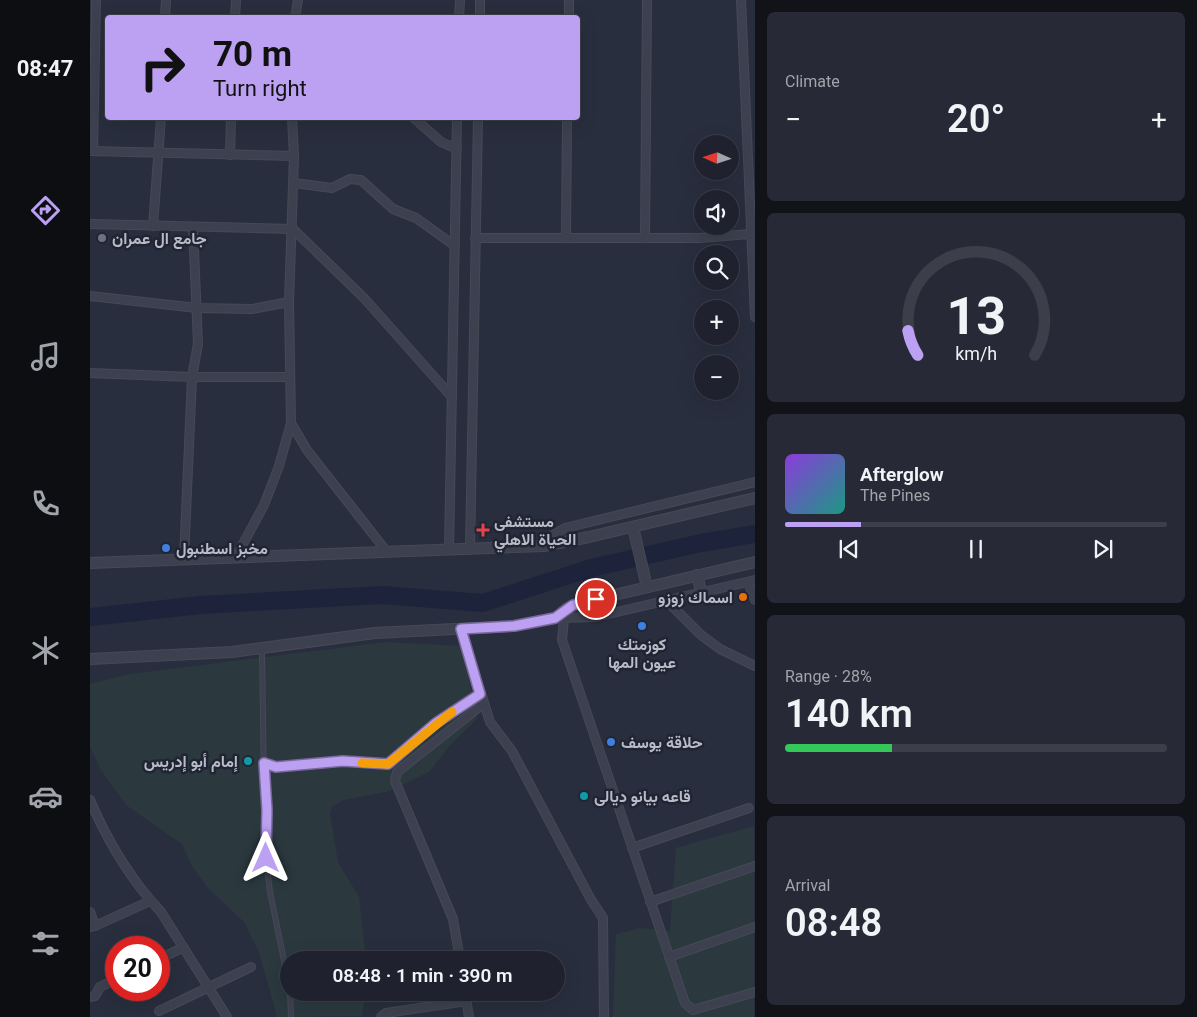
<!DOCTYPE html>
<html lang="en">
<head>
<meta charset="utf-8">
<style>
	body { margin:0; font-family:Roboto,Vazirmatn,sans-serif; background:#272a36; color:#f1f3f6; height:100vh; display:flex; flex-direction:column; font-size:19px; white-space:nowrap }
	* { box-sizing:border-box; margin:0 }
	p { font-size:16px; color:#a1a4aa }
	.icon { flex:none; width:28px; height:28px; fill:none; stroke:currentColor; stroke-width:2; stroke-linecap:round; stroke-linejoin:round }
	.map { position:relative; flex:1; overflow:hidden }
	.side { display:flex; flex-direction:column; gap:12px; padding:12px; background:#111319; width:442px }
	.side>* { flex:none }
	.banner { position:absolute; left:15px; top:15px; width:475px; height:105px; border-radius:5px; box-shadow:0 5px 20px #0002,0 0 0 1px #3c3f4a; background:#bca0f2; color:#111; overflow:hidden }
	.needle { width:32px; rotate:273deg }
	.buttons { position:absolute; left:604px; top:135px; display:grid; gap:10px }
	.buttons a { display:grid; place-items:center; width:45px; height:45px; border-radius:50%; background:#1f222e; box-shadow:0 5px 20px #0002,0 0 0 1px #3c3f4a; font-size:25px }
	.speed { position:absolute; left:15px; top:936px; display:flex; gap:10px; font-size:25px; font-weight:700; text-align:center }
	.speed>* { display:grid; place-content:center; width:65px; height:65px; border-radius:50%; background:#1f222e; box-shadow:0 5px 20px #0002,0 0 0 1px #3c3f4a; line-height:1 }
	.speed .limit { border:8px solid #d22; background:#fff; color:#111 }
	.pin { position:absolute; display:grid; place-items:center; width:42px; height:42px; color:#fff; margin:-21px; border:2px solid #fff; border-radius:50%; box-shadow:0 1px 5px #0007 }
	.me { position:absolute; width:55px; margin:-28px; rotate:0deg; stroke-linejoin:round; filter:drop-shadow(0 0 4px #0008) }
	.turn { display:flex; align-items:center; gap:18px; height:105px; padding:0 25px; font-size:22px }
	.turn .icon { width:65px; height:65px; stroke-width:2.5 }
	.turn b { display:block; font-size:35px; line-height:42px }
	.big { font-size:38px; font-weight:600; line-height:1.1 }
	.side .tile { flex:1; display:flex; flex-direction:column; justify-content:center; gap:8px; min-width:0; padding:0 18px; border-radius:8px; background:#272a36 }
	.side .dial { align-items:center; gap:0 }
	.dial svg { height:130px; overflow:visible; fill:none; stroke:#3c3f4a; stroke-width:7; stroke-linecap:round; text-anchor:middle }
	.dial text { fill:#f1f3f6; stroke:none }
	.song { display:flex; align-items:center; gap:15px }
	.cover { width:60px; height:60px; border-radius:8px; background:linear-gradient(135deg,hsl(270 70% 55%),hsl(170 70% 35%)) }
	.played { height:5px; border-radius:2px; background:linear-gradient(90deg,#bca0f2 20%,#3c3f4a 20%) }
	.keys { display:flex; justify-content:space-around; direction:ltr }
	.heat { display:flex; justify-content:space-between; align-items:center; font-size:28px; direction:ltr }
	.charge { height:8px; border-radius:4px; background:linear-gradient(90deg,#34c759 28%,#3c3f4a 0) }
	.trip { position:absolute; left:190px; top:951px; width:285px; height:50px; border-radius:25px; background:#1f222e; box-shadow:0 5px 20px #0002,0 0 0 1px #3c3f4a; font-weight:600; line-height:50px; text-align:center }
	main { display:flex; flex:1; min-height:0 }
	.tab-bar { display:flex; flex-direction:column; width:90px; justify-content:space-around; align-items:center; background:#0c0e12; color:#a1a4aa }
	.tab-bar .icon { width:35px; height:35px }
	.tab-bar .selected { color:#bca0f2 }
	.tab-bar b { font-size:22px; color:#f1f3f6 }
	.map>svg:first-child { display:block }
	.green { fill:#2b393f }
	.lines { fill:none; stroke-linecap:round; stroke-linejoin:round }
	.river { stroke:#1d233b; stroke-width:18 }
	.service-casing { stroke:#464957; stroke-width:6 }
	.minor-casing { stroke:#464957; stroke-width:10 }
	.tertiary-casing { stroke:#464957; stroke-width:12 }
	.service { stroke:#3d404e; stroke-width:4 }
	.minor { stroke:#3d404e; stroke-width:8 }
	.tertiary { stroke:#3d404e; stroke-width:10 }
	.route-casing { stroke:#7a689d; stroke-width:12 }
	.route { stroke:#bca0f2; stroke-width:9 }
	.slow { stroke:#f59e0b; stroke-width:9 }
	.worship-dot { fill:#6b7280; stroke:#212533; stroke-width:2 }
	.health-dot { fill:#e0444e; stroke:#212533; stroke-width:2 }
	.shop-dot { fill:#3f7fe0; stroke:#212533; stroke-width:2 }
	.food-dot { fill:#e8710a; stroke:#212533; stroke-width:2 }
	.culture-dot { fill:#0f9aa8; stroke:#212533; stroke-width:2 }
	.labels { text-anchor:middle; stroke-width:5; stroke-linejoin:round; paint-order:stroke }
	.poi-label { font-size:16px; font-weight:bold; fill:#b9bcc8; stroke:#212533; text-anchor:start }
</style>
</head>
<body>
<main>
<nav class="tab-bar">
<b>08:47</b>
<svg class="icon selected" aria-label="directions" viewBox="0 0 24 24"><path d="M12 3l9 9-9 9-9-9zM9 14v-3h6M13 9l2 2-2 2"/></svg>
<svg class="icon" aria-label="music" viewBox="0 0 24 24"><path d="M9 18V5l10-2v13"/><circle cx="6" cy="18" r="3"/><circle cx="16" cy="16" r="3"/></svg>
<svg class="icon" aria-label="phone" viewBox="0 0 24 24"><path d="M5 4h4l2 5-3 2q2 4 5 5l2-3 5 2v4C11 20 4 13 5 4z"/></svg>
<svg class="icon" aria-label="climate" viewBox="0 0 24 24"><path d="M12 3v18M4 7l16 10M4 17L20 7"/></svg>
<svg class="icon" aria-label="car" viewBox="0 0 24 24"><path d="M5 17H2v-5l4-1 3-4h7l3 4 3 1v5h-3M9 17h6M6 11h13"/><circle cx="7" cy="17" r="2"/><circle cx="17" cy="17" r="2"/></svg>
<svg class="icon" aria-label="filters" viewBox="0 0 24 24"><path d="M4 7h16M4 17h16"/><circle cx="9" cy="7" r="2"/><circle cx="15" cy="17" r="2"/></svg>
</nav>
<div class="map">
<svg width="665" height="1017" viewBox="0 0 665 1017">
	<rect width="100%" height="100%" fill="#292e3e"/>
	<g class="green">
		<polygon points="296,642 372,646 387,719 361,744 339,772 300,791 254,800 242,806 240,814 248,862 269,897 276,960 199,960 199,992 275,993 272,1016 187,1017 169,952 154,922 118,888 102,866 92,844 36,805 11,770 0,747 0,684 40,674"/>
		<polygon points="664,826 664,1017 523,1017 526,934 550,928 580,931 586,848"/>
	</g>
	<g class="lines">
		<polyline class="river" points="0,617 111,605 292,595 393,603 501,568 611,543 665,534"/>
		<g class="service-casing">
			<g id="service">
				<polyline points="172,649 174,784 177,810 176,858 180,892 199,985"/>
				<polyline points="174,763 186,767 253,761 298,764 346,723 390,694"/>
				<polyline points="200,992 201,1017"/>
			</g>
		</g>
		<g class="minor-casing">
			<g id="minor">
				<polyline points="651,0 665,317"/>
				<polyline points="75,18 76,0"/>
				<polyline points="145,18 146,0"/>
				<polyline points="205,18 208,0"/>
				<polyline points="369,18 370,0"/>
				<polyline points="390,18 390,0"/>
				<polyline points="479,18 479,0"/>
				<polyline points="324,118 351,142 367,149"/>
				<polyline points="0,151 204,156"/>
				<polyline points="3,151 6,0"/>
				<polyline points="140,155 141,118"/>
				<polyline points="204,183 242,188 260,179 271,180 303,209 326,218 365,246"/>
				<polyline points="0,224 203,229 274,298 362,397"/>
				<polyline points="63,226 71,118"/>
				<polyline points="385,238 609,238 660,234"/>
				<polyline points="476,238 477,118"/>
				<polyline points="555,238 557,0"/>
				<polyline points="0,296 107,308 162,309 199,302"/>
				<polyline points="0,373 102,377 200,377"/>
				<polyline points="201,423 217,450 297,552"/>
				<polyline points="454,546 456,539 475,528 665,482"/>
				<polyline points="359,550 367,118"/>
				<polyline points="380,550 388,118"/>
				<polyline points="146,557 174,505 189,466 201,423 199,302 204,156 202,118"/>
				<polyline points="94,559 102,377 108,344 103,227"/>
				<polyline points="658,582 665,600"/>
				<polyline points="576,600 611,635 630,649 665,666"/>
				<polyline points="469,618 505,617 665,580"/>
				<polyline points="474,619 472,640 595,1003 603,1010 665,992"/>
				<polyline points="371,629 400,722 422,751 500,898 513,918 514,1017"/>
				<path d="M0 800C17 840 41 880 71 912L137 1017"/>
				<polyline points="542,848 659,808"/>
				<polyline points="560,902 665,866"/>
				<polyline points="0,912 5,926 1,927"/>
				<polyline points="5,926 60,901"/>
				<polyline points="579,957 665,927"/>
				<polyline points="69,959 92,948"/>
				<polyline points="370,960 363,919 305,781 307,772 393,704"/>
				<polyline points="375,992 379,1017"/>
				<polyline points="0,997 5,996 10,987 26,979"/>
				<polyline points="69,1011 161,967"/>
				<polyline points="291,1017 296,1013 377,1001"/>
			</g>
		</g>
		<g class="tertiary-casing">
			<g id="tertiary">
				<polyline points="543,527 557,587"/>
				<polyline points="0,563 454,546 499,537 665,498"/>
				<polyline points="607,575 611,591"/>
				<polyline points="0,659 142,652 285,633 424,626 465,618 477,608 490,603 665,562"/>
			</g>
		</g>
		<use href="#service" class="service"/>
		<use href="#minor" class="minor"/>
		<use href="#tertiary" class="tertiary"/>
	</g>
	<g class="lines">
		<g class="route-casing">
			<polyline id="route" points="176,858 177,810 174,763 186,767 253,761 298,764 346,723 390,694 371,629 424,626 465,618 483,605 506,599"/>
		</g>
		<use href="#route" class="route"/>
		<polyline class="slow" points="272,763 298,764 362,712"/>
	</g>
	<circle class="worship-dot" cx="12" cy="238" r="5"/>
	<path class="health-dot" d="M390.5 522.5h5v5h5v5h-5v5h-5v-5h-5v-5h5z"/>
	<g class="shop-dot">
		<circle cx="76" cy="548" r="5"/>
		<circle cx="552" cy="626" r="5"/>
		<circle cx="521" cy="742" r="5"/>
	</g>
	<circle class="food-dot" cx="653" cy="597" r="5"/>
	<g class="culture-dot">
		<circle cx="158" cy="761" r="5"/>
		<circle cx="494" cy="796" r="5"/>
	</g>
	<g class="labels">
		<g class="poi-label">
			<text x="22" y="244">جامع ال عمران</text>
			<text x="404" y="527">مستشفى<tspan x="404" dy="18">الحياة الاهلي</tspan></text>
			<text x="86" y="554">مخبز اسطنبول</text>
			<text x="643" y="603" text-anchor="end">اسماك زوزو</text>
			<text x="552" y="650" text-anchor="middle">كوزمتك<tspan x="552" dy="18">عيون المها</tspan></text>
			<text x="531" y="748">حلاقة يوسف</text>
			<text x="148" y="767" text-anchor="end">إمام أبو إدريس</text>
			<text x="504" y="802">قاعه بيانو ديالى</text>
		</g>
	</g>
</svg>
<div class="buttons">
<a><svg class="needle" viewBox="-14 -14 28 28"><path d="M0-13l5 13h-10z" fill="#e53935"/><path d="M0 13l5-13h-10z" fill="#a1a4aa"/></svg></a>
<a><svg class="icon" aria-label="sound" viewBox="0 0 24 24"><path d="M4 9h4l5-4v14l-5-4H4zM17 9q2 3 0 6"/></svg></a>
<a><svg class="icon" aria-label="search" viewBox="0 0 24 24"><circle cx="10" cy="10" r="6"/><path d="M15 15l6 6"/></svg></a>
<a>+</a>
<a>−</a>
</div>
<div class="speed"><div class="limit">20</div></div>
<div class="pin" style="left:506px;top:599px;background:#d93025"><svg class="icon" aria-label="arrive" viewBox="0 0 24 24"><path d="M6 21V4h12l-3 4 3 4H6"/></svg></div>
<svg class="me" style="left:176px;top:858px" viewBox="-20 -20 40 40"><path d="M0-17L14 15 0 8-14 15z" fill="#bca0f2" stroke="#fff" stroke-width="4"/></svg>
<div class="trip">08:48 · 1 min · 390 m</div>
<div class="banner">
<div class="turn"><svg class="icon" aria-label="right" viewBox="0 0 24 24"><path d="M7 20v-9h11M14 6l5 5-5 5"/></svg><div><b>70 m</b>Turn right</div></div>
</div>
</div>
<section class="side">
<div class="tile"><p>Climate</p>
<div class="heat"><a>−</a><b class="big">20°</b><a>+</a></div>
</div>
<div class="tile dial"><svg viewBox="0 0 100 80">
<path d="M14 69A42 42 0 1 1 86 69"/>
<path d="M14 69A42 42 0 0 1 8 54" stroke="#bca0f2"/>
<text x="50" y="56" font-size="32" font-weight="700">13</text>
<text x="50" y="72" font-size="11">km/h</text>
</svg></div>
<div class="tile">
<div class="song"><i class="cover"></i><div><b>Afterglow</b><p>The Pines</p></div></div>
<div class="played"></div>
<div class="keys"><svg class="icon" aria-label="previous" viewBox="0 0 24 24"><path d="M18 5L8 12l10 7zM5 5v14"/></svg><svg class="icon" aria-label="pause" viewBox="0 0 24 24"><path d="M8 5v14M16 5v14"/></svg><svg class="icon" aria-label="next" viewBox="0 0 24 24"><path d="M6 5l10 7-10 7zM19 5v14"/></svg></div>
</div>
<div class="tile"><p>Range · 28%</p><b class="big">140 km</b><div class="charge"></div></div>
<div class="tile"><p>Arrival</p><b class="big">08:48</b></div>
</section>
</main>
</body>
</html>
